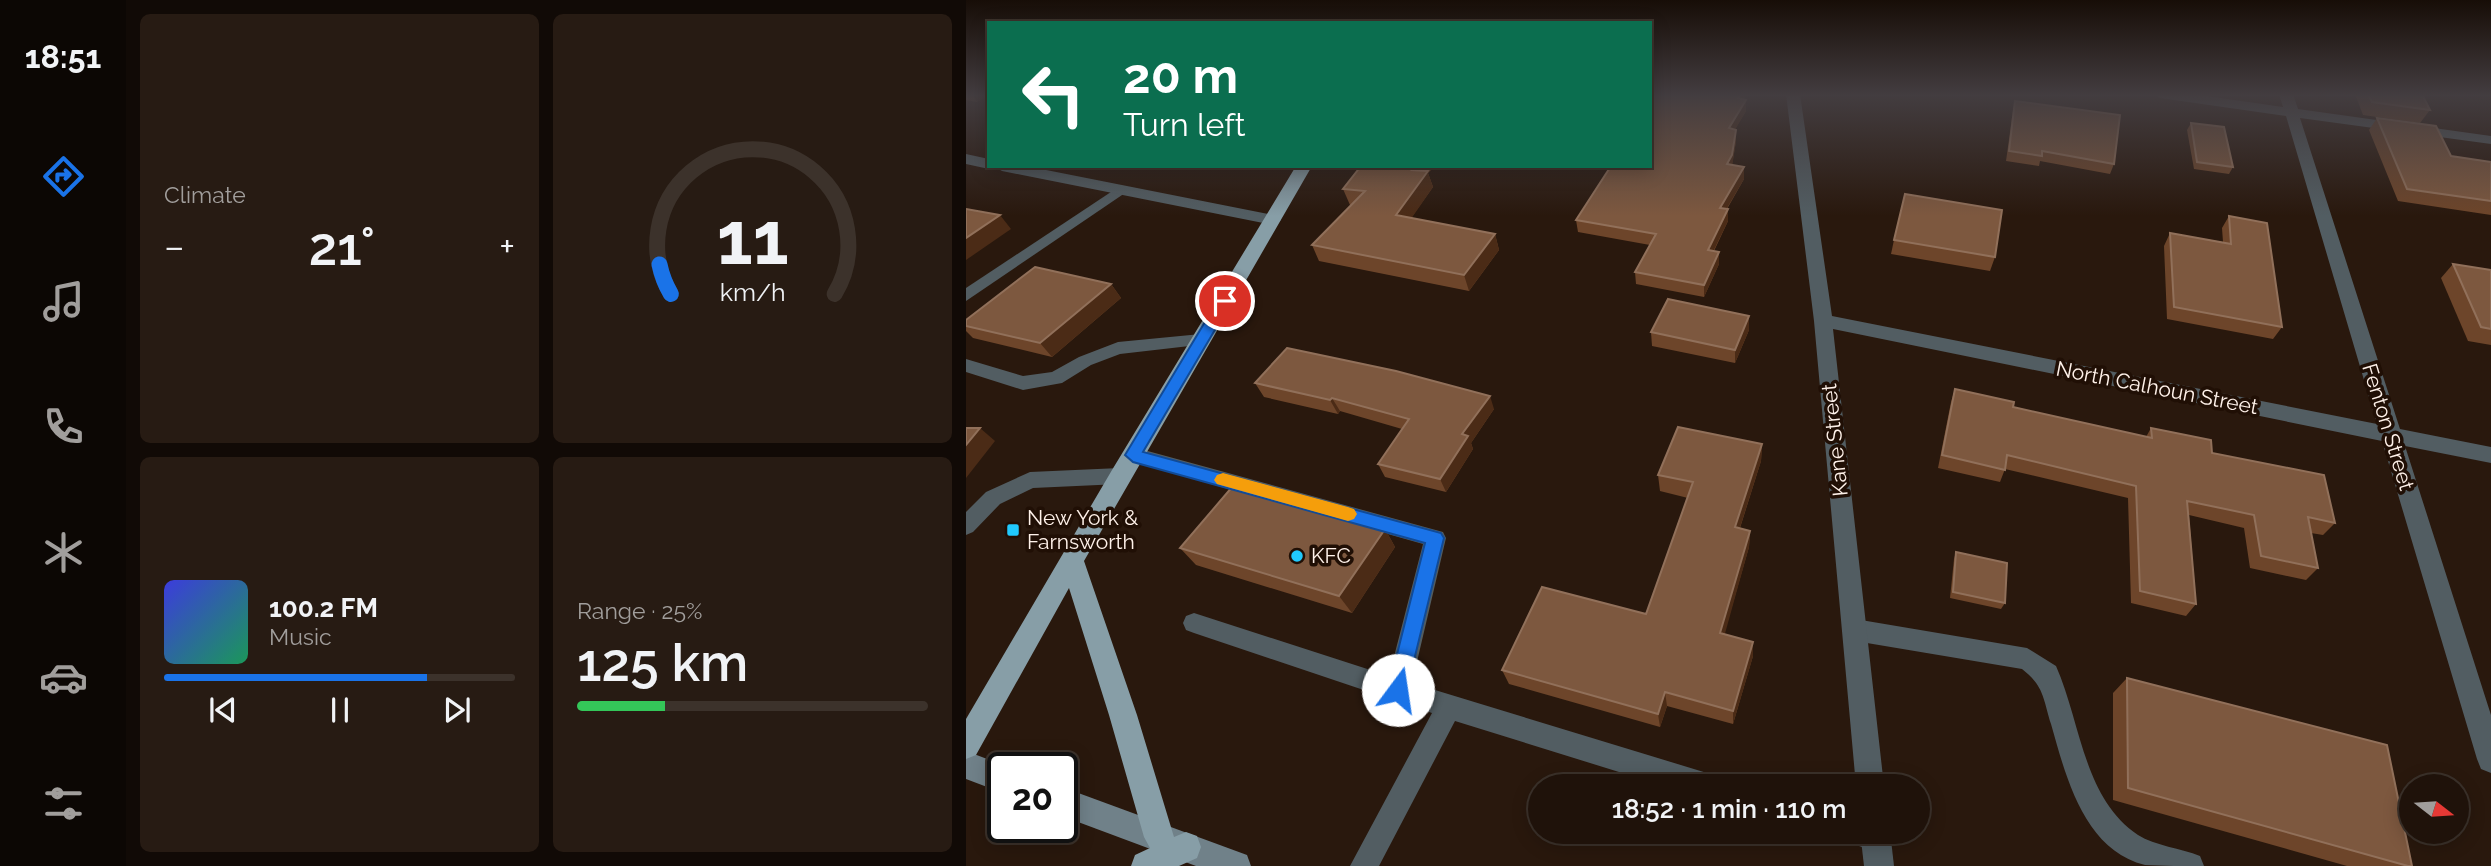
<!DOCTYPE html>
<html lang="en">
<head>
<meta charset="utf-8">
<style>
	body { margin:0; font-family:Raleway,sans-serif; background:#271b13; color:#f1f3f6; height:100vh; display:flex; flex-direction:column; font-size:26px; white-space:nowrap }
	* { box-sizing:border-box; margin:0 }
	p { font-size:23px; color:#a19e9c }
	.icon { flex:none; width:38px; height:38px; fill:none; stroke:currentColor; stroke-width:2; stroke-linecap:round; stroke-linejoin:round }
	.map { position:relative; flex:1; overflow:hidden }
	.panel { display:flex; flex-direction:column; gap:14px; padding:14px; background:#110a06; width:840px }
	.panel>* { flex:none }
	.top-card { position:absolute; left:21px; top:21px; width:665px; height:147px; border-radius:0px; box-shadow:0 4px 18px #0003,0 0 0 2px #3c322b; background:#0b6e4f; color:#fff; overflow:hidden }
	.needle { width:46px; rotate:107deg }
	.fabs { position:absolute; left:1433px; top:774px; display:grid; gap:14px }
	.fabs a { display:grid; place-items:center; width:70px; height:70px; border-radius:50%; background:#1f120a; box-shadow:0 4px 18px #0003,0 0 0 2px #3c322b; font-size:35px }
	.speed { position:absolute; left:21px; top:752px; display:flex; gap:14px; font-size:35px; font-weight:700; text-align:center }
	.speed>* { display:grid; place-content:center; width:91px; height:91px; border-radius:50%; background:#1f120a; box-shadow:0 4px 18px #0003,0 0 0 2px #3c322b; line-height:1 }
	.speed .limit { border:4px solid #111; border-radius:10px; background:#fff; color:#111 }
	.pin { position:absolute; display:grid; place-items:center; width:60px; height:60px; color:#fff; margin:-30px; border:4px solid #fff; border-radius:50%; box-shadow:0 2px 7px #0007 }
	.me { position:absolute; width:77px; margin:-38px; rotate:14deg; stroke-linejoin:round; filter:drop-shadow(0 0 5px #0008) }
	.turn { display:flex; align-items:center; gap:24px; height:147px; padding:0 21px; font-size:32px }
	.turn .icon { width:91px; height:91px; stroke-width:2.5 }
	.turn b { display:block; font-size:49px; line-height:60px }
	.big { font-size:52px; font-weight:600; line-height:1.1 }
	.panel .tile { flex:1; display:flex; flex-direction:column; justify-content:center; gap:10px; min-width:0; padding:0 24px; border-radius:10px; background:#271b13 }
	.panel .dial { align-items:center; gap:0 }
	.dial svg { height:182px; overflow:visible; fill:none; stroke:#3c322b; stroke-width:7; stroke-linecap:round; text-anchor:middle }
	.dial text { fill:#f1f3f6; stroke:none }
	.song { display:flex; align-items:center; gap:21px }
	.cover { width:84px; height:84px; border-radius:10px; background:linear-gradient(135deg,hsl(240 70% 55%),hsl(150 70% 35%)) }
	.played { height:7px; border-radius:4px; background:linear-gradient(90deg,#1a73e8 75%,#3c322b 75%) }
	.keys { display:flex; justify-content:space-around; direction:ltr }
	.heat { display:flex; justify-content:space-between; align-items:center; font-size:38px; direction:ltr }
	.charge { height:10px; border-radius:5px; background:linear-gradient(90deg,#34c759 25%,#3c322b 0) }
	.panel .tiles { flex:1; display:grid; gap:14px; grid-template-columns:repeat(2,1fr) }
	.trip { position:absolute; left:562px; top:774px; width:402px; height:70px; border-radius:35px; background:#1f120a; box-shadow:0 4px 18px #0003,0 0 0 2px #3c322b; font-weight:600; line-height:70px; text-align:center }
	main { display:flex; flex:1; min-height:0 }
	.tabs { display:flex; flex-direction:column; width:126px; justify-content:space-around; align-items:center; background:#0c0704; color:#a19e9c }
	.tabs .icon { width:49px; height:49px }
	.tabs .on { color:#1a73e8 }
	.tabs b { font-size:32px; color:#f1f3f6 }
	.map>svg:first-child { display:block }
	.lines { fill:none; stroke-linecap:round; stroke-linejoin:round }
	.lane { fill:#525d62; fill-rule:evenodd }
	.street { fill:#525d62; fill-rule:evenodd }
	.secondary { fill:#708189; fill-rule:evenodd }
	.primary { fill:#879ea7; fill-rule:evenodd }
	.wall { fill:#6d452a }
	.shaded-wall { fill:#4b2b16 }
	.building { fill:#7d583f; stroke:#91705a; stroke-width:2 }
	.route { fill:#1a73e8; stroke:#114b97; stroke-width:2 }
	.slow { fill:#f59e0b }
	.poi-dot { fill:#20c9fd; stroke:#200f05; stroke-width:2.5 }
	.labels { text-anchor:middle; stroke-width:7; stroke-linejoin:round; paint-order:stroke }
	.street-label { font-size:21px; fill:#fff2ea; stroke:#200f05 }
	.poi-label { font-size:21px; fill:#fff2ea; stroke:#200f05; text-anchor:start }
</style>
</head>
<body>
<main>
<nav class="tabs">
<b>18:51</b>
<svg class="icon on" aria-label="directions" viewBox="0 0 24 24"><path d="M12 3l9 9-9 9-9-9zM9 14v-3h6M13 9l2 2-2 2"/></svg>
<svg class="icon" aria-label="music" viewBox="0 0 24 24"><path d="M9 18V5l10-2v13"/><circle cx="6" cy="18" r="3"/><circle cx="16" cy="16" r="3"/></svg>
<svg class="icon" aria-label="phone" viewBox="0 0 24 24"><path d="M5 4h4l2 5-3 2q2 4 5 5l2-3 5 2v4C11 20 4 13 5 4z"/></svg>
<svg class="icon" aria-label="climate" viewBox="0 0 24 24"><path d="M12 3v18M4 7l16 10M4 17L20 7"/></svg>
<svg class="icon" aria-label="car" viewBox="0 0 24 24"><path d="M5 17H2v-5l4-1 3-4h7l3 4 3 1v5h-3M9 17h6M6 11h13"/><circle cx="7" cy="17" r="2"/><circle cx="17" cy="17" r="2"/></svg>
<svg class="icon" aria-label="filters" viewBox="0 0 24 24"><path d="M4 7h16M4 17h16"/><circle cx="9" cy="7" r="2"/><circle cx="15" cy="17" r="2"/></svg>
</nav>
<section class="panel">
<div class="tiles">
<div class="tile"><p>Climate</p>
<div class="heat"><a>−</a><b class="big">21°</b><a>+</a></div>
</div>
<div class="tile dial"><svg viewBox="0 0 100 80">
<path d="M14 69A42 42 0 1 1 86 69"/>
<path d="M14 69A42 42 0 0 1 9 56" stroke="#1a73e8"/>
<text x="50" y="56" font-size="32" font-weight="700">11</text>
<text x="50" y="72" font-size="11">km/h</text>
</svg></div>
<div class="tile">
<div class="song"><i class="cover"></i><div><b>100.2 FM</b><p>Music</p></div></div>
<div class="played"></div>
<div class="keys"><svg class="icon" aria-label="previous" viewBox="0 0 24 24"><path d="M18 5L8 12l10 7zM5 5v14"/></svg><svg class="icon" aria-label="pause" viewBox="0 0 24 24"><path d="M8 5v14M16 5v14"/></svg><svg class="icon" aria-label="next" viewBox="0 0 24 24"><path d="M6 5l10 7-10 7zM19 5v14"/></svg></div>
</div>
<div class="tile"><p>Range · 25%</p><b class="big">125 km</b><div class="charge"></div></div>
</div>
</section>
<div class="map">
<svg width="1525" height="866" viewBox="0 0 1525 866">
	<rect width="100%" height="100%" fill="#29180d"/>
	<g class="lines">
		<g class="lane">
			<polygon points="154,186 161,190 159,193 0,301 0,288"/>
			<polygon points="235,334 241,336 244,340 241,344 154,354 125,365 96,383 57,390 0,372 0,359 57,376 86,372 113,357 152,342"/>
			<polygon points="167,447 477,532 480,538 446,683 741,773 750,777 754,786 698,786 489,721 413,866 384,866 466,713 228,633 220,630 217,623 220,616 228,613 423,676 457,544 160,460 157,455 160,450"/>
			<polygon points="154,468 161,470 164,476 161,482 154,484 67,488 34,504 7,532 0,535 0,512 20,492 64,472"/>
			<path d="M889 619 1061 648 1090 666C1115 722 1117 798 1172 835 1189 846 1215 848 1234 856L1238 866C1219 866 1196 866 1179 865 1118 850 1100 777 1085 724 1077 698 1078 686 1056 669L889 641 881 638 877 630 881 622Z"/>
			<polygon points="876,831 921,831 924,838 920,848 910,852 879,841"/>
		</g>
		<g class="street">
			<polygon points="820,94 834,94 866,316 1411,424 1320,116 1194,98 1187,94 1227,94 1317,107 1313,94 1327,94 1332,109 1525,136 1525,144 1334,118 1434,429 1525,447 1525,463 1439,446 1525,715 1525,773 1515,769 1511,759 1416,441 867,329 918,786 890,786 848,321"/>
			<polygon points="0,154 23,159 23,166 60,166 307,215 315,220 307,225 36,171 29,167 23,169 0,164"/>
			<polygon points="894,831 924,831 928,866 898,866"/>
		</g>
		<g class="secondary">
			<polygon points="0,751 45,768 37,768 37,793 0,779"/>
			<polygon points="96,787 281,855 285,866 230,866 96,816"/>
		</g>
		<polygon class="primary" points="330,166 346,166 118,561 171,715 208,837 220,832 231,836 235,847 231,858 213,866 165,866 169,855 184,848 178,837 143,715 103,588 10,755 0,759 0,719 146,470"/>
	</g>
	<g class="wall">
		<polygon points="0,94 23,94 11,102 0,100"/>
		<polygon points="684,94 781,94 778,99 780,111 769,129 770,141 766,165 778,167 778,179 761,209 762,221 748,251 753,264 738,297 670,284 669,272 684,245 612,232 610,220 684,166"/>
		<polygon points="1389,94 1456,94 1464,110 1454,123 1397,115"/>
		<polygon points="1049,101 1148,164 1144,174 1074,161 1073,166 1040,161 1047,110"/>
		<polygon points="1411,118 1485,156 1525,162 1525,215 1432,201 1403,130"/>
		<polygon points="1225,123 1267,167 1263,174 1228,169 1221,130"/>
		<polygon points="395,166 469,166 462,173 467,187 445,218 529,234 533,250 503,291 353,261 346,245 385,205 384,205 377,189"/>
		<polygon points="1263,216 1316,327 1307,339 1201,319 1198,246 1204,233 1257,242 1256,228"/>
		<polygon points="928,240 1029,257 1024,271 925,254"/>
		<polygon points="1487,264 1525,270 1525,345 1502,341 1475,278"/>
		<polygon points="145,284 155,298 86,357 7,338 0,331 0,320"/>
		<polygon points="783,330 769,363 686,346 685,332"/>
		<polygon points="289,383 528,409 505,443 507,449 480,492 419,477 412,464 436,429 374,411 372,414 298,397"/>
		<polygon points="989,389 1047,407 1180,437 1185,428 1246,453 1369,523 1357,535 1345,533 1352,568 1340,580 1284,568 1278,528 1223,515 1230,604 1220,616 1165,603 1162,498 1039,469 1034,482 972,468 985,402"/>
		<polygon points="796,444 795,461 774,528 784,531 783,547 758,634 787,656 767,724 701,706 694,727 543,684 536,670 680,614 722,498 694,491 692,475"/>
		<polygon points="419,529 429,547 386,613 230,565 214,548"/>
		<polygon points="990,552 1039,603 1035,609 984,598 988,559"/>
		<polygon points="1161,678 1446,866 1381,866 1147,800 1147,693"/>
	</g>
	<g class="shaded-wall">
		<polygon points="6,94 23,94 23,96 11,102"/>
		<polygon points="775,94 781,94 772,110 772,98"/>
		<polygon points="780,100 780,111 763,140 763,128"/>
		<polygon points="770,130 770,141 766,167 761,164"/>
		<polygon points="449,166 469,166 462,173 467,187 436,232 430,215 446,170"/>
		<polygon points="778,167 778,179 754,220 754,208"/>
		<polygon points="762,209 762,221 742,262 742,250"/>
		<polygon points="34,215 45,229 0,260 0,238"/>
		<polygon points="529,234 533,250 503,291 498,275"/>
		<polygon points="753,252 753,264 738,297 738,285"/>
		<polygon points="145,284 155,298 86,357 74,343"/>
		<polygon points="783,316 783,330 769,363 769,350"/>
		<polygon points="524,396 528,409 505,443 507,449 480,492 474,479 496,434"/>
		<polygon points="366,398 374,411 372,414 364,400"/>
		<polygon points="14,428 29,441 0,478 0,445"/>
		<polygon points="796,444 795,461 769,543 769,527"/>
		<polygon points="419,529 429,547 386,613 373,596"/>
		<polygon points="784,531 783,547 755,648 754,633"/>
		<polygon points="787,642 787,656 767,724 767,711"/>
		<polygon points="699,692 701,706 694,727 692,714"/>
	</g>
	<g class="building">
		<polygon points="684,94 775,94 772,98 780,100 763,128 770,130 766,155 761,164 778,167 754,208 762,209 742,250 753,252 738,285 669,272 690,234 610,220 645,166 684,166"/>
		<polygon points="1402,94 1456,94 1464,110 1406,102"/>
		<polygon points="1049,101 1154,115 1148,164 1076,151 1076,156 1043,151"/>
		<polygon points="1411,118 1470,126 1485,156 1525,162 1525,201 1441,189"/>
		<polygon points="1225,123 1258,127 1267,167 1231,162"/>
		<polygon points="395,166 449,166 446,170 462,171 430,215 529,234 498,275 346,245 399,191 377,189"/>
		<polygon points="939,194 1036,210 1029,257 928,240"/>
		<polygon points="0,209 34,215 0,238"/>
		<polygon points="1263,216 1301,223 1316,327 1208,307 1204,233 1265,244"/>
		<polygon points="1487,264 1525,270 1525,329 1515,327"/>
		<polygon points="69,267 145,284 74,343 0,326 0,320"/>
		<polygon points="702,299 783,316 769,350 685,332"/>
		<polygon points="321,348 430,371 524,396 496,434 502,436 474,479 412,464 443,419 366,398 364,400 289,383"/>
		<polygon points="989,389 1048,402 1047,407 1186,438 1185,428 1245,440 1246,453 1358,475 1369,523 1342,517 1352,568 1295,556 1288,515 1221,501 1230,604 1174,591 1170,486 1041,455 1039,470 976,455"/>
		<polygon points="712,427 796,444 769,527 784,531 754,633 787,642 767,711 699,692 692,714 536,670 576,587 680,614 727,482 692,475"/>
		<polygon points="0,428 14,428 0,445"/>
		<polygon points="267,486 419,529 373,596 214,548"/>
		<polygon points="990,552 1041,563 1039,603 987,592"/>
		<polygon points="1161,678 1421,745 1446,866 1442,866 1162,788"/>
	</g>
	<linearGradient id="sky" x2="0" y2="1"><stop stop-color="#170d07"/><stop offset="0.44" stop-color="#433d40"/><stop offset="1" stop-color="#433d40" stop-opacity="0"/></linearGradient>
	<rect width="1525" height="216" fill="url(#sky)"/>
	<polygon class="route" points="259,296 266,301 177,452 475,533 478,538 439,697 432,700 425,697 422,690 459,543 167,462 159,455 254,297"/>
	<polygon class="slow" points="257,473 382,507 388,509 391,514 388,519 382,521 251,484 248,480 251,475"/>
	<g class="poi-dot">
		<rect x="40" y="523" width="14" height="14" rx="3.5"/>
		<circle cx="331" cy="556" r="7"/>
	</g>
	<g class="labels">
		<g class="street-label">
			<text transform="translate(1191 388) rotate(11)" y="7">North Calhoun Street</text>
			<text transform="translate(1422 427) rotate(73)" y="7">Fenton Street</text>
			<text transform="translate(869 440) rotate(-96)" y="7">Kane Street</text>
		</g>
		<g class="poi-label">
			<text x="61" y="525">New York &amp;<tspan x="61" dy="24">Farnsworth</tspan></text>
			<text x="345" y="563">KFC</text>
		</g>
	</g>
</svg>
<div class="fabs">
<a><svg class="needle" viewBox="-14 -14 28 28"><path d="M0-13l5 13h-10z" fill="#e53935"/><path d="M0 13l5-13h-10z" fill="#a19e9c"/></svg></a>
</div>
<div class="speed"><div class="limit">20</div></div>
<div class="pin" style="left:259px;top:301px;background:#d93025"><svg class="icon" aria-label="arrive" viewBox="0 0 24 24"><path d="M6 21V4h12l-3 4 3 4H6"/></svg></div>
<svg class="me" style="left:432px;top:690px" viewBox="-20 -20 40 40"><circle r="19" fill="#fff"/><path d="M0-13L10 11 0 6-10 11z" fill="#1a73e8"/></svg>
<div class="trip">18:52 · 1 min · 110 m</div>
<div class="top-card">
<div class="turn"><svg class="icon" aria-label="left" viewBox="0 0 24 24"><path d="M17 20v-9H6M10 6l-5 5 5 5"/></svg><div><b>20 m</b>Turn left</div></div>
</div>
</div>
</main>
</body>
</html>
